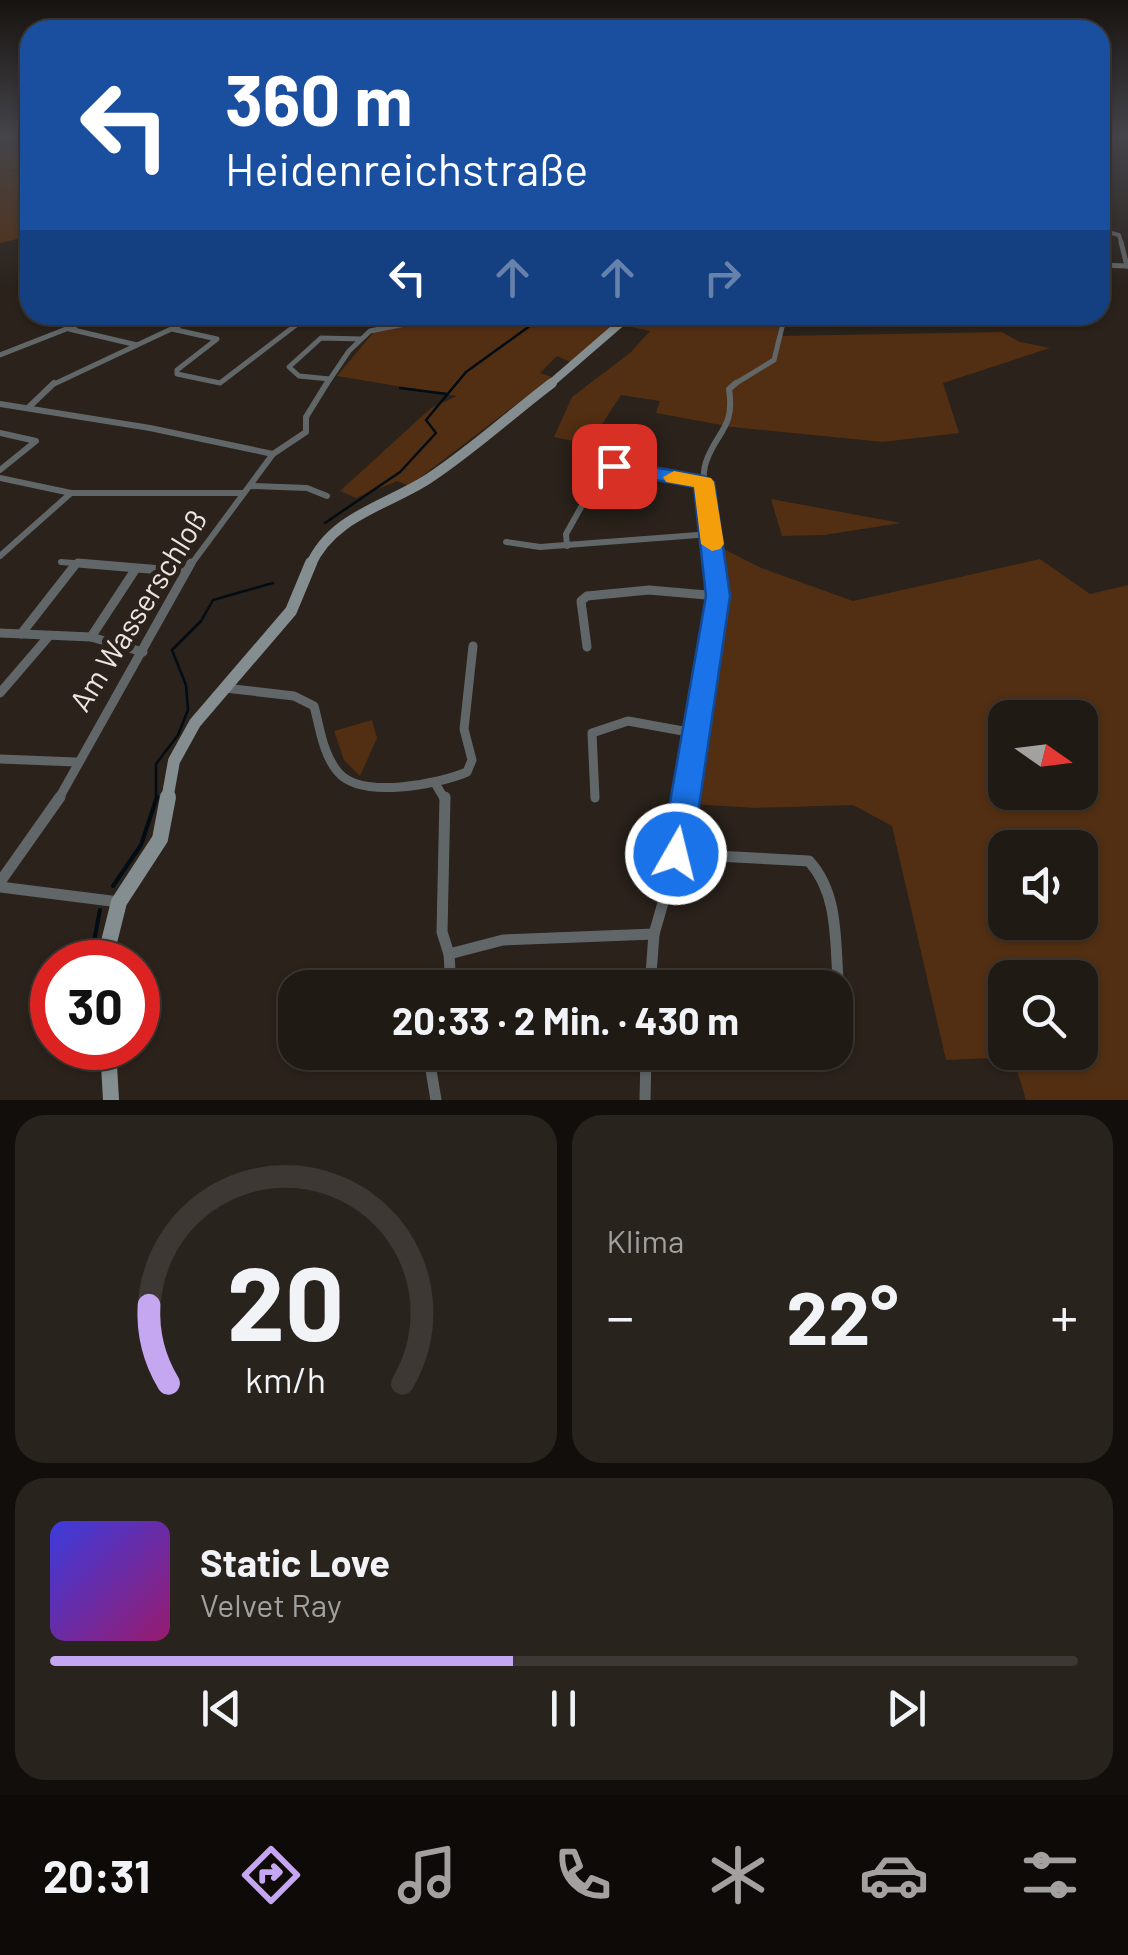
<!DOCTYPE html>
<html lang="de">
<head>
<meta charset="utf-8">
<style>
	body { margin:0; font-family:Barlow,sans-serif; background:#28231d; color:#f1f3f6; height:100vh; display:flex; flex-direction:column; font-size:38px; white-space:nowrap }
	* { box-sizing:border-box; margin:0 }
	p { font-size:32px; color:#a2a1a0 }
	.icon { flex:none; width:55px; height:55px; fill:none; stroke:currentColor; stroke-width:2; stroke-linecap:round; stroke-linejoin:round }
	.map { position:relative; height:1100px; overflow:hidden }
	.side { display:flex; flex-direction:column; gap:15px; padding:15px; background:#120e0b; flex:1 }
	.side>* { flex:none }
	.top-card { position:absolute; left:20px; top:20px; width:1090px; height:305px; border-radius:30px; box-shadow:0 2px 8px #0004,0 0 0 2px #3d3834; background:#1a4fa0; color:#fff; overflow:hidden }
	.needle { width:65px; rotate:104deg }
	.fabs { position:absolute; left:988px; top:700px; display:grid; gap:20px }
	.fabs a { display:grid; place-items:center; width:110px; height:110px; border-radius:20px; background:#201a14; box-shadow:0 2px 8px #0004,0 0 0 2px #3d3834; font-size:50px }
	.speed { position:absolute; left:30px; top:940px; display:flex; gap:20px; font-size:50px; font-weight:700; text-align:center }
	.speed>* { display:grid; place-content:center; width:130px; height:130px; border-radius:50%; background:#201a14; box-shadow:0 2px 8px #0004,0 0 0 2px #3d3834; line-height:1 }
	.speed .limit { border:15px solid #d22; background:#fff; color:#111 }
	.pin { position:absolute; display:grid; place-items:center; width:85px; height:85px; color:#fff; margin:-42px; border-radius:20px; box-shadow:0 5px 15px #0006 }
	.me { position:absolute; width:110px; margin:-55px; rotate:8deg; stroke-linejoin:round; filter:drop-shadow(0 0 8px #0008) }
	.turn { display:flex; align-items:center; gap:35px; height:210px; padding:0 40px; font-size:45px }
	.turn .icon { width:130px; height:130px; stroke-width:2.5 }
	.turn b { display:block; font-size:70px; line-height:85px }
	.lanes { display:flex; align-items:center; height:95px; padding:0 40px; background:#0003; justify-content:center; gap:50px; direction:ltr }
	.lanes .off { opacity:.35 }
	.big { font-size:75px; font-weight:700; line-height:1.1 }
	.side .widget { flex:1; display:flex; flex-direction:column; justify-content:center; gap:15px; min-width:0; padding:0 35px; border-radius:30px; background:#28231d }
	.side .dial { align-items:center; gap:0 }
	.dial svg { height:260px; overflow:visible; fill:none; stroke:#3d3834; stroke-width:7; stroke-linecap:round; text-anchor:middle }
	.dial text { fill:#f1f3f6; stroke:none }
	.song { display:flex; align-items:center; gap:30px }
	.cover { width:120px; height:120px; border-radius:15px; background:linear-gradient(135deg,hsl(240 70% 55%),hsl(320 70% 35%)) }
	.played { height:10px; border-radius:5px; background:linear-gradient(90deg,#c5a7f1 45%,#3d3834 45%) }
	.keys { display:flex; justify-content:space-around; direction:ltr }
	.heat { display:flex; justify-content:space-between; align-items:center; font-size:55px; direction:ltr }
	.side .tiles { flex:1; display:grid; gap:15px; grid-template-columns:1fr 1fr }
	.widget:last-child { grid-column:span 2 }
	.trip { position:absolute; left:278px; top:970px; width:575px; height:100px; border-radius:30px; background:#201a14; box-shadow:0 2px 8px #0004,0 0 0 2px #3d3834; font-weight:700; line-height:100px; text-align:center }
	.tabs { display:flex; height:160px; justify-content:space-around; align-items:center; background:#0d0a08; color:#a2a1a0 }
	.tabs .icon { width:70px; height:70px }
	.tabs .selected { color:#c5a7f1 }
	.tabs b { font-size:45px; color:#f1f3f6 }
	.map>svg:first-child { display:block }
	.green { fill:#522f12; fill-rule:evenodd }
	.lines { fill:none; stroke-linecap:round; stroke-linejoin:round }
	.stream-far1 { stroke:#020c14; stroke-width:2.5 }
	.stream { stroke:#020c14; stroke-width:4 }
	.street-far4 { stroke:#616769; stroke-width:4 }
	.street-far3 { stroke:#616769; stroke-width:5 }
	.street-far2 { stroke:#616769; stroke-width:6 }
	.street-far1 { stroke:#616769; stroke-width:9 }
	.street { stroke:#616769; stroke-width:11 }
	.secondary-far3 { stroke:#848e90; stroke-width:8 }
	.secondary-far2 { stroke:#848e90; stroke-width:10 }
	.secondary-far1 { stroke:#848e90; stroke-width:12 }
	.secondary { stroke:#848e90; stroke-width:16 }
	.route { fill:#1a73e8; stroke:#114b97; stroke-width:2.5 }
	.slow { fill:#f59e0b }
	.labels { text-anchor:middle; stroke-width:10; stroke-linejoin:round; paint-order:stroke }
	.street-label { font-size:30px; fill:#ece5e1; stroke:#2a221b }
</style>
</head>
<body>
<div class="map">
<svg width="1128" height="1100" viewBox="0 0 1128 1100">
	<rect width="100%" height="100%" fill="#2a221b"/>
	<g class="green">
		<polygon points="0,135 30,135 30,161 7,173 30,165 30,236 0,243"/>
		<polygon points="379,315 782,315 777,336 1002,332 1020,342 1050,348 943,383 959,433 883,442 732,427 656,413 660,401 621,395 589,444 554,437 572,397 630,353 650,331 623,325 577,365 557,356 540,373 552,377 409,486 397,481 356,498 340,491 431,408 457,396 337,376 378,327"/>
		<polygon points="771,499 901,523 824,535 782,536"/>
		<path d="M716 545 761 568 853 601 1040 559 1090 594 1128 585V1100H1026L1013 1057 946 1060 892 826 853 805 757 808 690 804 721 592ZM1005 718H1080V792H1005ZM1005 848H1080V922H1005ZM1005 978H1080V1052H1005Z"/>
		<polygon points="372,720 377,738 360,776 344,760 334,731"/>
	</g>
	<g class="lines">
		<g class="stream-far1">
			<polyline points="400,388 447,394"/>
			<polyline points="325,523 400,472 436,433 426,420 466,372 545,315"/>
			<polyline points="156,800 156,764 178,735 188,710 186,685 172,650 201,621 213,600 273,583"/>
		</g>
		<g class="stream">
			<polyline points="113,886 141,845 157,797"/>
			<polyline points="90,962 100,910"/>
		</g>
		<g class="street-far4">
			<polyline points="1100,153 1116,135"/>
			<polyline points="1100,230 1119,235 1122,245"/>
		</g>
		<g class="street-far3">
			<polyline points="1121,242 1127,266"/>
			<polyline points="1100,265 1128,266"/>
			<polyline points="69,329 137,345"/>
			<polyline points="172,329 217,339 177,370 177,374 220,383 309,315"/>
			<polyline points="0,355 102,315"/>
			<polyline points="330,379 299,376 289,367 321,338 361,339"/>
			<polyline points="52,385 201,315"/>
			<polyline points="326,385 349,351 370,331 450,315"/>
			<polyline points="733,385 774,360 785,315"/>
		</g>
		<g class="street-far2">
			<polyline points="0,404 150,428 273,454"/>
			<polyline points="28,408 54,383"/>
			<polyline points="0,433 36,441 0,470"/>
			<polyline points="0,478 71,493 244,493"/>
			<polyline points="251,486 307,488 327,496"/>
			<polyline points="506,542 540,547 711,534"/>
			<polyline points="567,546 566,534 602,470 615,467 704,483"/>
			<polyline points="0,556 71,493"/>
			<polyline points="61,562 109,566"/>
			<polyline points="190,566 273,454 306,432 306,417 327,383"/>
			<path d="M714 566C711 539 698 487 706 462 717 430 735 429 729 389L736 383"/>
		</g>
		<g class="street-far1">
			<polyline points="78,563 185,572"/>
			<polyline points="0,633 91,637 143,652"/>
			<polyline points="21,634 75,565"/>
			<polyline points="91,637 135,570"/>
			<polyline points="587,647 581,601 587,596 649,590 718,596"/>
			<path d="M225 688 294 696 314 706C320 728 323 755 338 772 361 800 439 784 467 772L472 760 464 729 473 646"/>
			<polyline points="0,693 49,636"/>
			<polyline points="0,759 76,762"/>
			<polyline points="435,783 445,800"/>
			<polyline points="595,798 592,733 628,721 694,733"/>
			<polyline points="58,800 191,563"/>
			<polyline points="686,800 718,596 714,563"/>
		</g>
		<g class="street">
			<polyline points="445,797 442,932 449,954"/>
			<polyline points="0,882 60,797"/>
			<polyline points="0,887 119,902"/>
			<polyline points="451,988 449,954 503,940 654,934"/>
			<polyline points="650,988 654,934 677,854 686,797"/>
			<path d="M651 988 827 987 838 979C835 938 838 893 809 861L677 854"/>
			<polyline points="428,1052 436,1100"/>
			<polyline points="645,1100 646,1052"/>
		</g>
		<polyline class="secondary-far3" points="549,385 630,315"/>
		<path class="secondary-far2" d="M310 566C332 516 386 506 428 479 471 451 511 414 552 383"/>
		<polyline class="secondary-far1" points="167,800 174,761 195,723 291,611 311,563"/>
		<g class="secondary">
			<polyline points="104,962 119,902 160,839 168,797"/>
			<polyline points="108,1048 111,1100"/>
		</g>
	</g>
	<linearGradient id="sky" x2="0" y2="1"><stop stop-color="#17130f"/><stop offset="0.47" stop-color="#44444a"/><stop offset="1" stop-color="#44444a" stop-opacity="0"/></linearGradient>
	<rect width="1128" height="289" fill="url(#sky)"/>
	<polygon class="route" points="614,460 704,476 714,482 730,596 692,854 688,863 676,866 665,863 661,854 706,596 694,487 607,471 607,462"/>
	<polygon class="slow" points="674,471 711,478 714,482 724,544 720,549 712,551 701,544 694,487 666,482 663,477"/>
	<g class="labels">
		<g class="street-label">
			<text transform="translate(139 611) rotate(-58)" y="10">Am Wasserschloß</text>
		</g>
	</g>
</svg>
<div class="fabs">
<a><svg class="needle" viewBox="-14 -14 28 28"><path d="M0-13l5 13h-10z" fill="#e53935"/><path d="M0 13l5-13h-10z" fill="#a2a1a0"/></svg></a>
<a><svg class="icon" aria-label="sound" viewBox="0 0 24 24"><path d="M4 9h4l5-4v14l-5-4H4zM17 9q2 3 0 6"/></svg></a>
<a><svg class="icon" aria-label="search" viewBox="0 0 24 24"><circle cx="10" cy="10" r="6"/><path d="M15 15l6 6"/></svg></a>
</div>
<div class="speed"><div class="limit">30</div></div>
<div class="pin" style="left:614px;top:466px;background:#d93025"><svg class="icon" aria-label="arrive" viewBox="0 0 24 24"><path d="M6 21V4h12l-3 4 3 4H6"/></svg></div>
<svg class="me" style="left:676px;top:854px" viewBox="-20 -20 40 40"><circle r="17" fill="#1a73e8" stroke="#fff" stroke-width="3"/><path d="M0-11L8 9 0 5-8 9z" fill="#fff"/></svg>
<div class="trip">20:33 · 2 Min. · 430 m</div>
<div class="top-card">
<div class="turn"><svg class="icon" aria-label="left" viewBox="0 0 24 24"><path d="M17 20v-9H6M10 6l-5 5 5 5"/></svg><div><b>360 m</b>Heidenreichstraße</div></div>
<div class="lanes"><svg class="icon" aria-label="left" viewBox="0 0 24 24"><path d="M17 20v-9H6M10 6l-5 5 5 5"/></svg><svg class="icon off" aria-label="ahead" viewBox="0 0 24 24"><path d="M12 20V5M6 11l6-6 6 6"/></svg><svg class="icon off" aria-label="ahead" viewBox="0 0 24 24"><path d="M12 20V5M6 11l6-6 6 6"/></svg><svg class="icon off" aria-label="right" viewBox="0 0 24 24"><path d="M7 20v-9h11M14 6l5 5-5 5"/></svg></div>
</div>
</div>
<section class="side">
<div class="tiles">
<div class="widget dial"><svg viewBox="0 0 100 80">
<path d="M14 69A42 42 0 1 1 86 69"/>
<path d="M14 69A42 42 0 0 1 8 45" stroke="#c5a7f1"/>
<text x="50" y="56" font-size="32" font-weight="700">20</text>
<text x="50" y="72" font-size="11">km/h</text>
</svg></div>
<div class="widget"><p>Klima</p>
<div class="heat"><a>−</a><b class="big">22°</b><a>+</a></div>
</div>
<div class="widget">
<div class="song"><i class="cover"></i><div><b>Static Love</b><p>Velvet Ray</p></div></div>
<div class="played"></div>
<div class="keys"><svg class="icon" aria-label="previous" viewBox="0 0 24 24"><path d="M18 5L8 12l10 7zM5 5v14"/></svg><svg class="icon" aria-label="pause" viewBox="0 0 24 24"><path d="M8 5v14M16 5v14"/></svg><svg class="icon" aria-label="next" viewBox="0 0 24 24"><path d="M6 5l10 7-10 7zM19 5v14"/></svg></div>
</div>
</div>
</section>
<nav class="tabs">
<b>20:31</b>
<svg class="icon selected" aria-label="directions" viewBox="0 0 24 24"><path d="M12 3l9 9-9 9-9-9zM9 14v-3h6M13 9l2 2-2 2"/></svg>
<svg class="icon" aria-label="music" viewBox="0 0 24 24"><path d="M9 18V5l10-2v13"/><circle cx="6" cy="18" r="3"/><circle cx="16" cy="16" r="3"/></svg>
<svg class="icon" aria-label="phone" viewBox="0 0 24 24"><path d="M5 4h4l2 5-3 2q2 4 5 5l2-3 5 2v4C11 20 4 13 5 4z"/></svg>
<svg class="icon" aria-label="climate" viewBox="0 0 24 24"><path d="M12 3v18M4 7l16 10M4 17L20 7"/></svg>
<svg class="icon" aria-label="car" viewBox="0 0 24 24"><path d="M5 17H2v-5l4-1 3-4h7l3 4 3 1v5h-3M9 17h6M6 11h13"/><circle cx="7" cy="17" r="2"/><circle cx="17" cy="17" r="2"/></svg>
<svg class="icon" aria-label="filters" viewBox="0 0 24 24"><path d="M4 7h16M4 17h16"/><circle cx="9" cy="7" r="2"/><circle cx="15" cy="17" r="2"/></svg>
</nav>
</body>
</html>
